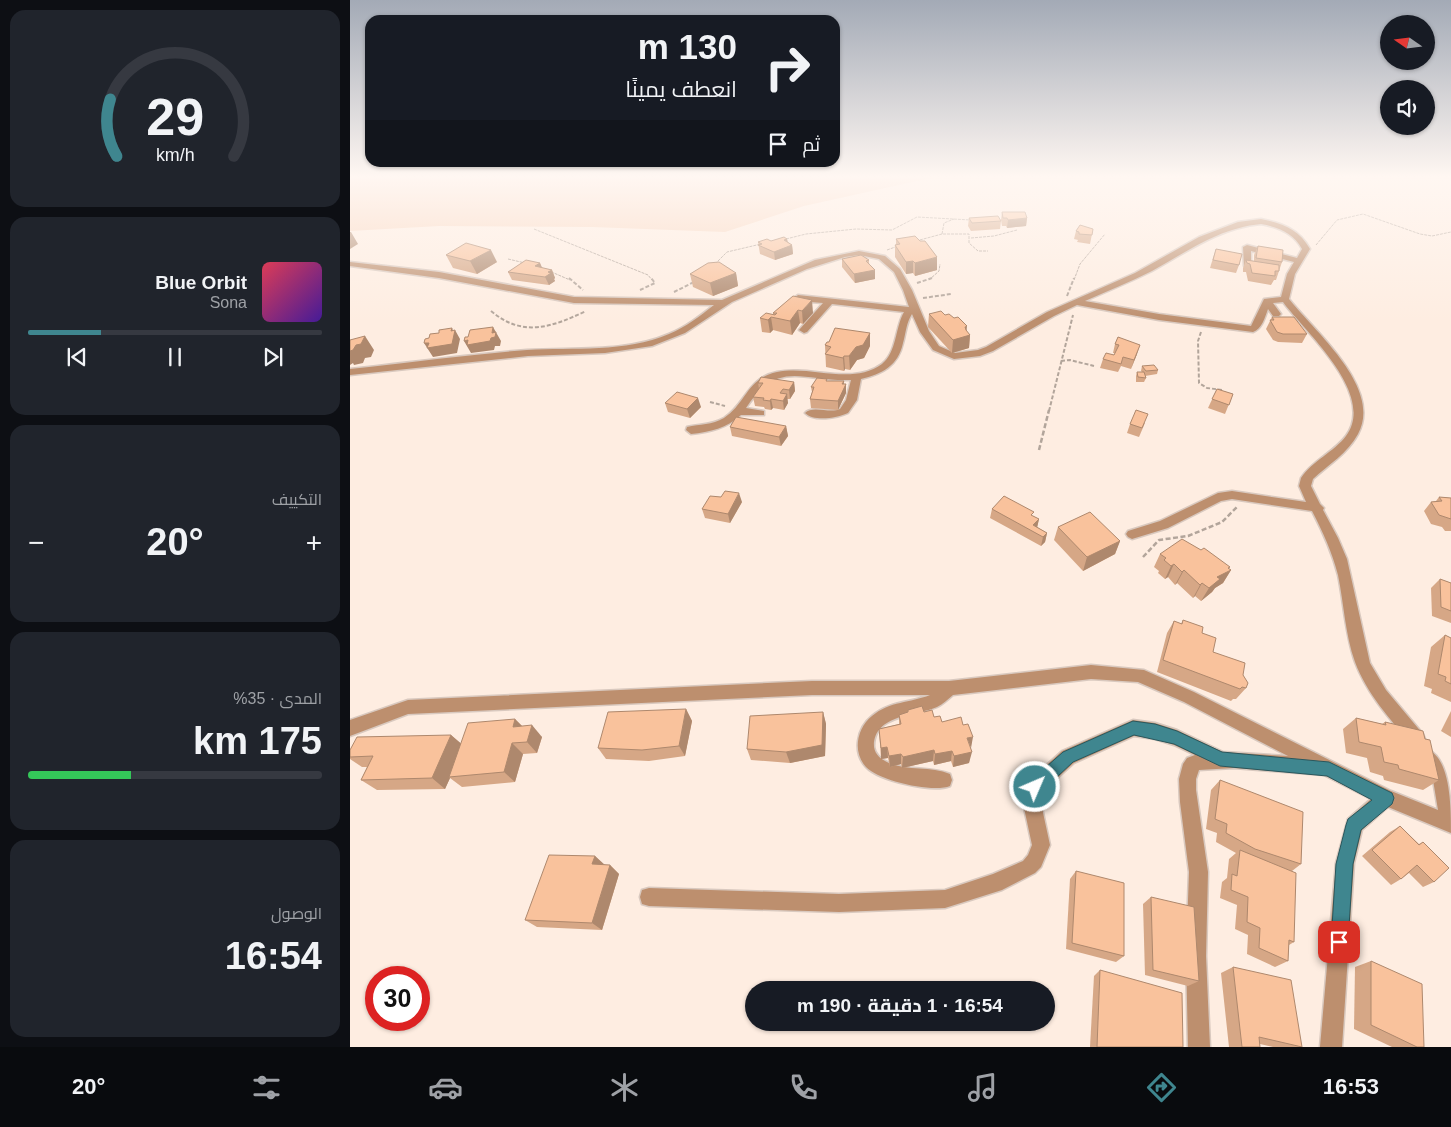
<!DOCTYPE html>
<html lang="ar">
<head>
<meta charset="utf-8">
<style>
	body { margin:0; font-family:Arial,Cairo,sans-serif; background:#20242c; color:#f1f3f6; direction:rtl; height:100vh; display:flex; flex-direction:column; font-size:19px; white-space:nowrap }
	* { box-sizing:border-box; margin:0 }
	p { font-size:16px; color:#9ea1a6 }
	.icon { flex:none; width:28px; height:28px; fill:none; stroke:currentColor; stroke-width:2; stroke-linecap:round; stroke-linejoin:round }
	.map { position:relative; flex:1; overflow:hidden; direction:ltr }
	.sheet { display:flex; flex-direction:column; gap:10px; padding:10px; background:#0d0f14; width:350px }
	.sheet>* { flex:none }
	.top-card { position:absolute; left:15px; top:15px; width:475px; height:152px; border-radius:15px; box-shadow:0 1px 4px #0004; direction:rtl; background:#171b24; color:#f1f3f6; overflow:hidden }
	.needle { width:32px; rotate:284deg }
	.tools { position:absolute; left:1030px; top:15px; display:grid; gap:10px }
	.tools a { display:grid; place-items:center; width:55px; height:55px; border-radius:50%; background:#171b24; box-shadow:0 1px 4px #0004; font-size:25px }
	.speed { position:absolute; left:15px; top:966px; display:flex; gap:10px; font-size:25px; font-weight:700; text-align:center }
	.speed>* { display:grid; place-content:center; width:65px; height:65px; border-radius:50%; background:#171b24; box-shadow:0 1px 4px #0004; line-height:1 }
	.speed .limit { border:8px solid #d22; background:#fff; color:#111 }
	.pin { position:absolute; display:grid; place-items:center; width:42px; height:42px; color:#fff; margin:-21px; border-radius:10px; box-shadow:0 2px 8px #0006 }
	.me { position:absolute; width:55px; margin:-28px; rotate:45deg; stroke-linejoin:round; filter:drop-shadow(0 0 4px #0008) }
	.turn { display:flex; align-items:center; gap:18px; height:105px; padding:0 20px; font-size:22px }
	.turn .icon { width:65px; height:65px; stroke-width:2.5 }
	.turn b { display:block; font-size:35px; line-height:42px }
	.then { display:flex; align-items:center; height:48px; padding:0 20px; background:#0003; gap:10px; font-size:19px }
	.big { font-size:38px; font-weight:700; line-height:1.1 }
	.sheet .tile { flex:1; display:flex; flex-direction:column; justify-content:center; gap:8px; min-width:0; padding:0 18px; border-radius:15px; background:#20242c }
	.sheet .dial { align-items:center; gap:0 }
	.dial svg { height:130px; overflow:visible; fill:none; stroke:#363941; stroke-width:7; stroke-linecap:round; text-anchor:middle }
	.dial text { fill:#f1f3f6; stroke:none }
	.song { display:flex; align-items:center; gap:15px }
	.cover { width:60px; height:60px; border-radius:8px; background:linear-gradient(135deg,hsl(350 70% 55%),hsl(260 70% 35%)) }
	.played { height:5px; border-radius:2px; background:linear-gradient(90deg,#3f868f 25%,#363941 25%) }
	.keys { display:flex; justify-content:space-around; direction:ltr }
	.heat { display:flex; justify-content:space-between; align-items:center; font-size:28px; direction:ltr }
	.charge { height:8px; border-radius:4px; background:linear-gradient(90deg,#34c759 35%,#363941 0) }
	.trip { position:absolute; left:395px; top:981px; width:310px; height:50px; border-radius:25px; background:#171b24; box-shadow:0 1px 4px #0004; font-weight:700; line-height:50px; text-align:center; direction:rtl }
	.dock { display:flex; height:80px; justify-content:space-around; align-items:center; background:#090b0e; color:#9ea1a6 }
	.dock .icon { width:35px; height:35px }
	.dock .on { color:#3f868f }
	.dock b { font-size:22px; color:#f1f3f6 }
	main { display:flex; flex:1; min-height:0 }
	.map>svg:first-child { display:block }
	.green { fill:#f8d5be }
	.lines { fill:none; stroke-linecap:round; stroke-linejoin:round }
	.minor-casing { stroke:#d9c9bf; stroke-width:3 }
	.path-far2 { stroke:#b2a59b; stroke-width:1; stroke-dasharray:3 1; stroke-linecap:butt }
	.path-far1 { stroke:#b2a59b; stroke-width:2; stroke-dasharray:4 2; stroke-linecap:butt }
	.path { stroke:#b2a59b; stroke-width:2.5; stroke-dasharray:5 2.5; stroke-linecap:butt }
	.minor { fill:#bd8f6e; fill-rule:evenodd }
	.wall { fill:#d6a786 }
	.shaded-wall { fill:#ae886d }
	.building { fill:#f9c29c; stroke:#ae886d }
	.route { fill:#3f868f; stroke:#29575d }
</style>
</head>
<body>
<main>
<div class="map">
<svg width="1101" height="1047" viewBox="0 0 1101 1047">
	<rect width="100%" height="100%" fill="#feede1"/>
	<polygon class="green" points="0,175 594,175 454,206 375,232 242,227 89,226 0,231"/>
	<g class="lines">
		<g class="minor-casing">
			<g id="minor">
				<path d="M911 219C932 223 949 229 960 249L945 274 939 299C964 331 1033 388 1008 434 998 453 978 465 963 479L961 486 970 504 974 508 973 510 988 538 997 559 1020 663 1036 690 1073 734 1075 739 1073 744 1067 747 1061 744C1040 719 1017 694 1005 662 995 634 994 604 988 575 982 552 973 532 962 511L882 499 871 501 818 528 782 539 778 537 776 534 778 531 810 521 868 493 882 491 956 502 949 486 951 478C962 461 984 452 996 436 1027 394 955 332 933 302L923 303 931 314 929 316H923L918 309C915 317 912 329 903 332L809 320 727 305 704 316 643 351 630 356 604 359 583 350 570 332 562 314C556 323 556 333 553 343 548 366 532 374 511 379L507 400 498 413C487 418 464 422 455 413 463 405 480 414 490 409L496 400 501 380C452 382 429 358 396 408L414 411V415H391C377 428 360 432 341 434L336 430 337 427C350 424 362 425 374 418 396 404 397 378 427 372 461 365 502 386 532 364 547 352 545 328 554 312L482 304 457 332 454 333 449 330 473 303 448 301 444 298 448 295 559 307 553 290 544 272 529 259 509 255 495 257 457 269 382 302 335 333 302 346 255 353 178 356 0 375V369L19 367C71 361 124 354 177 350 224 347 275 353 319 334 336 327 350 316 364 305L224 303 89 278 0 266V262L89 272 224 297 372 300 465 260 509 251 535 256 550 269 562 290 579 331 589 346 605 353 628 350 636 347 697 312 785 273 849 237 888 222ZM911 224C928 227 944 233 952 249L947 258 897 245 893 247 894 266 901 264V251L944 262 937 274 931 297 914 299 901 326 809 314 735 301C757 291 780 282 802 271 838 251 869 228 911 224Z"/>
				<path d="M741 665 794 670 844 692 1041 791 1088 810 1083 780 1071 758 1073 752 1079 750C1101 761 1101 809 1101 833L1038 807 1012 830 1004 863 992 1047H970L986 863 998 819 1021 799 974 775 884 768 849 770 846 779V790L858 872 856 956 860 1047H838L836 956 839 872 830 802 829 779 833 764 837 758 845 755 824 745 805 739 784 736 724 763 693 791 692 808 700 845 691 867 685 873 652 890 595 908 489 912 299 906 292 904 290 897 292 890 299 888 489 894 595 890 643 874 673 861 678 855 682 845 674 808 679 781 712 751 783 720 805 723 827 730 873 752 938 756 834 702 788 682 741 679 603 695C598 699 593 704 587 707 567 716 523 714 524 747 525 755 532 760 539 763 558 771 581 766 600 774L602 780 600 786C583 793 529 781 516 767 502 752 507 728 522 716 540 701 560 703 580 695H462L58 714 0 736V720L58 700 462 681H599Z"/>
			</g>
		</g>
		<g class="path-far2">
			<polyline points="184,229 298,275 302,280"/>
			<polyline points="592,234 594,223 604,219"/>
			<polyline points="621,238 644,236 667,230"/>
			<polyline points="436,239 456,234 506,229 542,230 567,217 621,220"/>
			<polyline points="566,241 592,234 619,234 619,243 628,251 638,251"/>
			<polyline points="966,245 987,220 1013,214 1070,234 1082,236 1101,232"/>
			<polyline points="537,250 548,246"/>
			<polyline points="158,259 175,263"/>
			<polyline points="365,264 377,252 411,244"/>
			<polyline points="190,267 220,280"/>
			<polyline points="579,280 589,271 590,264"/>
			<polyline points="724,280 730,264 755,234"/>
		</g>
		<g class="path-far1">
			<polyline points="219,278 233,290"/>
			<polyline points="567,283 582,278"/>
			<polyline points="290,290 305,283 301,278"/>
			<polyline points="324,292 344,282"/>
			<polyline points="717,296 724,278"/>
			<polyline points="573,298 601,294"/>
			<path d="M141 311C173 338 202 327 236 311"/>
			<polyline points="851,332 848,341 849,383 857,388 873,390"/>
			<polyline points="711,361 720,360 744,366"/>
			<polyline points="360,402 375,406"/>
			<polyline points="699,411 723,315"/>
		</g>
		<g class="path">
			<polyline points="689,450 699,410"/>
			<polyline points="793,557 809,540 838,536 872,522 888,506"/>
		</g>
		<use href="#minor" class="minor"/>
	</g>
	<g class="wall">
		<polygon points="652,212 677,218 676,226 657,228 656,226 652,226 651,220"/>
		<polygon points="619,218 651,221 650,229 621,231 618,226"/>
		<polygon points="743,229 740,244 727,242 728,240 724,239 726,231"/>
		<polygon points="437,239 438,242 442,245 443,254 425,260 410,254 408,242 421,241"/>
		<polygon points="546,239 587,270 565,276 563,273 556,274 545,257 545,245 546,245"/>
		<polygon points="908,246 932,262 926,280 924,280 921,285 898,281 896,272 893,272 893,268 896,260 904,261 904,255"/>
		<polygon points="866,249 889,265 886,273 860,268 863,258"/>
		<polygon points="96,255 147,262 127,274 103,268"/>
		<polygon points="492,259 519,260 519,263 525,279 505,283 492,267"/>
		<polygon points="190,263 192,268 202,270 205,278 204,279 205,281 199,285 162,280 158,272"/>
		<polygon points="386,273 388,286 363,296 343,287 340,274"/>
		<polygon points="443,296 463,313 453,324 450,323 442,335 423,330 420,333 412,332 410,318 423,314 423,313"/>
		<polygon points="579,314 595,315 620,335 619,348 602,353 578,327"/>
		<polygon points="922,317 957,334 952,343 928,342 923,340 916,329"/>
		<polygon points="520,333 520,346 514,358 507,360 500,370 495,369 494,371 476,367 475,345 479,342"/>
		<polygon points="768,337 787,354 781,369 771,366 768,372 750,368 753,359 764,355 765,353 763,353 765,344"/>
		<polygon points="792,366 808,370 807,374 795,376 796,378 794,382 786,382 786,376 787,372 792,372 791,371"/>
		<polygon points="477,381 494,381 494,384 496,384 496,393 488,410 461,408 460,399 462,392 461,387"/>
		<polygon points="444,382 445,391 440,399 437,399 438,403 434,410 423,408 421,410 415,409 414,407 405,406 403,397 409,389 408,383"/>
		<polygon points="867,389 883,394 875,414 858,408"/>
		<polygon points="315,403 351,407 340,418 318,412"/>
		<polygon points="795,423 789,437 777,433 780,424"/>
		<polygon points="436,426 438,436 431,446 382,436 380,427"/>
		<polygon points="1089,497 1101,498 1101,531 1095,531 1092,527 1081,524 1074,511 1081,502 1086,501"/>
		<polygon points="392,502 380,523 355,518 352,509"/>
		<polygon points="642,509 683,516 689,519 687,527 697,533 695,542 691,546 640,518"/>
		<polygon points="708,527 770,541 765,554 733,571 704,540"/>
		<polygon points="810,554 879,569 881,570 873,583 865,588 862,592 851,601 845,596 843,598 827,583 825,585 818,577 815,579 808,573 809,571 804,567"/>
		<polygon points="1090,579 1101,583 1101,623 1082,616 1081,588"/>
		<polygon points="833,620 852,633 863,652 893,675 896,688 886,699 883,699 881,701 807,672 817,633 824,621 831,624"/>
		<polygon points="1095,635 1101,638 1101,702 1081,693 1082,689 1074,686 1081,647"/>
		<polygon points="336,709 342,721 335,756 299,761 256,759 248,748"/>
		<polygon points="558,710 574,712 592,722 621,748 619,763 603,767 601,761 584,765 583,761 552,768 551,764 540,767 538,758 531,759 529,729 549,724 549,715 557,713"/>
		<polygon points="1101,711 1101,737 1091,731"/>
		<polygon points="473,712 476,724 475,756 440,763 401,760 397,749"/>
		<polygon points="1006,718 1032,724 1035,722 1075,739 1089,780 1073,790 1034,780 1033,776 1020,772 1017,758 996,753 993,729"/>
		<polygon points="165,719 172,726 192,737 187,753 173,754 165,782 112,787 100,778 95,789 27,790 11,780 17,767 12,767 0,759 0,750 101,735 111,744"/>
		<polygon points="870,780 951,864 942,871 944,942 939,945 938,961 925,967 897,954 898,935 885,929 887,905 870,898 872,882 877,878 879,859 886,853 866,842 867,833 856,829 861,790"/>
		<polygon points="1050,826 1069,844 1073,842 1084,882 1073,887 1059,873 1051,879 1041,885 1012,856 1040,832"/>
		<polygon points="245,856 254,865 260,865 269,874 252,930 187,927 175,920"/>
		<polygon points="726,871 774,956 766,962 716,949 720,879"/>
		<polygon points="801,897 849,981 838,986 795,975 793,904"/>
		<polygon points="1021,961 1074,1047 1042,1047 1004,1029 1005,967"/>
		<polygon points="883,967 952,1047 923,1047 910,1044 910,1047 879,1047 871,973"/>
		<polygon points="750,970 833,1047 740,1047 744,976"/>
	</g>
	<g class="shaded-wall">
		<polygon points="677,218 676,226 657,228 658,220"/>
		<polygon points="0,232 1,232 8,244 0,249"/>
		<polygon points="437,239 438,247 442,245 443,254 425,260 424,252 434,240"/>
		<polygon points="141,250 147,262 127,274 120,261"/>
		<polygon points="587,257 587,270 565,276 565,263"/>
		<polygon points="563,261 563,273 556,274 556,262"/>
		<polygon points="190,263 194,272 185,266"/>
		<polygon points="202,270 205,278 204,279 205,281 199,285 195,277 198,272"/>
		<polygon points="525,270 525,279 505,283 504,274"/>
		<polygon points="386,273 388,286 363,296 360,283"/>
		<polygon points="462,300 463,313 453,324 452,311"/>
		<polygon points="448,310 450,323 442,335 440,321"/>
		<polygon points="421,317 423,330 420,333 418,320"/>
		<polygon points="617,326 616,336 620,335 619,348 602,353 603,340 615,327"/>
		<polygon points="143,327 151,341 150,346 145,346 144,350 121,353 114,341 142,333"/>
		<polygon points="102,328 104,333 105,330 110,339 107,353 83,357 74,343 79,343 101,331"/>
		<polygon points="520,333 520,346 514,358 507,360 500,370 499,356 506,347"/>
		<polygon points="15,336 24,350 21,357 15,358 13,363 4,365 3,363 0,365 0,351"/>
		<polygon points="790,345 787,354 781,369 784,360"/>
		<polygon points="494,356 495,369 494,371 493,358"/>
		<polygon points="494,381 494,387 496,384 496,393 488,410 488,401"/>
		<polygon points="444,382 445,391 440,399 439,390"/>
		<polygon points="437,394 438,403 434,410 433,401"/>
		<polygon points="348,398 351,407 340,418 337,409"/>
		<polygon points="421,399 423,408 421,410 420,401"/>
		<polygon points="436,426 438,436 431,446 429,437"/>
		<polygon points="389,493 392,502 380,523 378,514"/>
		<polygon points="689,519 687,528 683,525"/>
		<polygon points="697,533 695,542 691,546 693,537"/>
		<polygon points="770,541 765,554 733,571 737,557"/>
		<polygon points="824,564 818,577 815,579 821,566"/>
		<polygon points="880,567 876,573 881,570 873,583 865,588 862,592 851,601 859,588 867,577"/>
		<polygon points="834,570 827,583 825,585 832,572"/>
		<polygon points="852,583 845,596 843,598 850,585"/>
		<polygon points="336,709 342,721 335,756 329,746"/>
		<polygon points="473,712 476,724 475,756 440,763 436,752"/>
		<polygon points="165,719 176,730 163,727"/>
		<polygon points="182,725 192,737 187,753 177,742"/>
		<polygon points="101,735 114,746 99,777 100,778 95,789 82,778"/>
		<polygon points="623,737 621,748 617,738"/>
		<polygon points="162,743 173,754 165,782 154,772"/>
		<polygon points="537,747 538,758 531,759 531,748"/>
		<polygon points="584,750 583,761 552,768 553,757"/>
		<polygon points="602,751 601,761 584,765 585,754"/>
		<polygon points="622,752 619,763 603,767 604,756"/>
		<polygon points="551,754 551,764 540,767 539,756"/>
		<polygon points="245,856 255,865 242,864"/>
		<polygon points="260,865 269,874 252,930 242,923"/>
	</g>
	<g class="building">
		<polygon points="652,212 675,212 677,218 658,220 657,218 653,218"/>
		<polygon points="648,216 651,221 622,223 619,218"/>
		<polygon points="730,225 743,229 742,235 729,234 729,232 726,231"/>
		<polygon points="565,236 570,241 575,241 587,257 565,263 563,261 556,262 545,245 550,244 546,239"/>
		<polygon points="434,237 437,239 434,240 442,245 424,252 408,245 412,244 408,242 417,239 421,241"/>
		<polygon points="116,243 141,250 120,261 96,255"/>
		<polygon points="908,246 933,250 932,262 906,258"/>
		<polygon points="866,249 892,254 889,265 863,260"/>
		<polygon points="511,255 519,260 516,261 525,270 504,274 492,259"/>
		<polygon points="176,260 190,263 185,266 202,270 198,272 201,273 195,277 158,272"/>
		<polygon points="896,260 929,265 929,271 925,271 925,276 902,273 900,264 897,263"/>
		<polygon points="369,262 386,273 360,283 340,274 358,263"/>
		<polygon points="443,296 462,300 452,311 448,310 440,321 421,317 418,320 410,318 416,313 425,315 427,313 423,313"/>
		<polygon points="591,311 595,315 599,314 604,318 608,317 617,326 615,327 616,330 620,335 603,340 579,314"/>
		<polygon points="922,317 944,317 957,334 933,334 927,332 920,320 924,320"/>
		<polygon points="143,327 142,333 146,332 145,337 141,338 140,341 117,345 118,340 114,341 115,337 118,337 120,330"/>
		<polygon points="102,328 101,331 105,330 102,344 77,348 79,343 74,343 75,339 79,338 80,334 89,333 89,330"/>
		<polygon points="485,328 520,333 513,345 506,347 499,356 494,356 493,358 475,354 481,347 475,345 477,342 479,342"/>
		<polygon points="15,336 11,344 6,345 3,350 0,351 0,340"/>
		<polygon points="768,337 790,345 784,360 773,357 771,364 753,359 756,353 764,355 769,345 765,344"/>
		<polygon points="804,365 808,370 796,371 792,366"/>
		<polygon points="787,372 794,372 796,378 788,377"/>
		<polygon points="411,377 444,382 439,390 433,389 430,393 437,394 433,401 421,399 420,401 413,400 414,398 403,397 413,383 408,383"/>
		<polygon points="467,378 477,379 476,381 494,381 492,384 496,384 488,401 460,399 464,387 461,387"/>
		<polygon points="867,389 883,394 879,405 862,399"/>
		<polygon points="327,392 348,398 337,409 315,403"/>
		<polygon points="786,410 798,414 792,428 780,424"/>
		<polygon points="386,417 436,426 429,437 380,427"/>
		<polygon points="375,491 389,493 378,514 352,509 360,496 371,497"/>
		<polygon points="654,496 684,512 681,515 689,519 683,525 697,533 693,537 642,509"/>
		<polygon points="1089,497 1101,498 1101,519 1089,515 1081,502 1092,501"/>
		<polygon points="740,512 770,541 737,557 708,527"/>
		<polygon points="832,539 851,550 854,548 880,567 878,568 881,570 867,577 870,579 859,588 852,583 850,585 834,570 832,572 824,564 821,566 814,560 816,558 810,554"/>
		<polygon points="1090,579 1101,583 1101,611 1091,607"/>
		<polygon points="833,620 853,627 852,633 866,638 863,652 895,663 893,675 898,683 896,688 892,687 890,689 813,660 824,621 832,624"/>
		<polygon points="1095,635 1101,638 1101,684 1095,681 1096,677 1088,674"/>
		<polygon points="572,706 574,712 582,710 584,717 590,716 592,722 611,717 613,725 618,724 623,737 617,738 622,752 604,756 602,751 585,754 584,750 553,757 551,754 539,756 537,747 531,748 529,729 551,724 549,715 558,712 558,710"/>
		<polygon points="336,709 329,746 292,750 248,748 258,712"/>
		<polygon points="473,712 472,745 436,752 397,749 400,716"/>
		<polygon points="1006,718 1036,725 1035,722 1073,731 1075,739 1080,740 1089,780 1049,769 1048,765 1034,762 1031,747 1009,742"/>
		<polygon points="165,719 163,727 182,725 177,742 162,743 154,772 99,777 118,723"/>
		<polygon points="101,735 82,778 11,780 23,756 0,757 0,750 7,737"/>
		<polygon points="870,780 953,812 951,864 905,849 876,833 877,824 865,819"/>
		<polygon points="1050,826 1069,845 1073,842 1099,868 1084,882 1067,865 1051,879 1022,850"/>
		<polygon points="890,850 946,873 944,942 939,940 938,961 909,948 910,928 897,922 898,897 881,890 882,874 887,876"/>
		<polygon points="199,855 245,856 242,864 260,865 242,923 175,920"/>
		<polygon points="726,871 774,883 774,956 722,943"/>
		<polygon points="801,897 844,907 849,981 803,970"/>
		<polygon points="1021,961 1072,984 1074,1047 1067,1047 1021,1025"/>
		<polygon points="883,967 941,980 952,1047 909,1037 910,1047 892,1047"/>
		<polygon points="750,970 832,993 833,1047 747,1047"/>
	</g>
	<linearGradient id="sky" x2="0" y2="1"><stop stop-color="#a3aab6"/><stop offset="0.55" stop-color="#fff7f2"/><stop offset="1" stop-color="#fff7f2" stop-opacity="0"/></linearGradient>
	<rect width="1101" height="321" fill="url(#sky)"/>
	<polygon class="route" points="783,721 805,724 827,731 872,752 979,762 1042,793 1044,798 1042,804 1011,830 1003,864 998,942 996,948 989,951 983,948 981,942 986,864 996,825 998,819 1022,800 977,776 870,766 824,744 784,735 723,762 691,792 685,794 680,792 677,787 680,781 713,752"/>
</svg>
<div class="tools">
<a><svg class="needle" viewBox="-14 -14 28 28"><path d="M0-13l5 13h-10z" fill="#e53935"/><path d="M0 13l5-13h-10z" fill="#9ea1a6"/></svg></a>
<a><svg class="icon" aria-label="sound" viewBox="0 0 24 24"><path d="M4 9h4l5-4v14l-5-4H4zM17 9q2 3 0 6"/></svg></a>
</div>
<div class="speed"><div class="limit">30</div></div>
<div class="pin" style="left:989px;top:942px;background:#d93025"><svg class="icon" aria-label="arrive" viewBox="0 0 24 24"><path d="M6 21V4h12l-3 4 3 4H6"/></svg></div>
<svg class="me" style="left:685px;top:787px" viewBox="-20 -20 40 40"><circle r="17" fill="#3f868f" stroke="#fff" stroke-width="3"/><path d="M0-11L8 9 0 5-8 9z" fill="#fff"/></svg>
<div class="trip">16:54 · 1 دقيقة · 190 m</div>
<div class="top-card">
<div class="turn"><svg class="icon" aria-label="right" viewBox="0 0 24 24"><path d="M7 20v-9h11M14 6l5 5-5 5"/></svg><div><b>130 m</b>انعطف يمينًا</div></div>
<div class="then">ثم<svg class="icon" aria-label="arrive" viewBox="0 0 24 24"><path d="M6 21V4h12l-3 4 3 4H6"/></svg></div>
</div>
</div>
<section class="sheet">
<div class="tile dial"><svg viewBox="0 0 100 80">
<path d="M14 69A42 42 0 1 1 86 69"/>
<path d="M14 69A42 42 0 0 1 10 34" stroke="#3f868f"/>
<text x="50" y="56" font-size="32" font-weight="700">29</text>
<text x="50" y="72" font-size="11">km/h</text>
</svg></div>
<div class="tile">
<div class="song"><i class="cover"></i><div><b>Blue Orbit</b><p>Sona</p></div></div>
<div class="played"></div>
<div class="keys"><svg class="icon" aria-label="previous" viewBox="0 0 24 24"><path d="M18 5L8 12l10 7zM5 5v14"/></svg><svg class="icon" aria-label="pause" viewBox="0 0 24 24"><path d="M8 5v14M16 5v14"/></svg><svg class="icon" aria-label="next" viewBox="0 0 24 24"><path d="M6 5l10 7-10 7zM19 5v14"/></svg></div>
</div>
<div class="tile"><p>التكييف</p>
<div class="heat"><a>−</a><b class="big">20°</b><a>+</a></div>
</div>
<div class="tile"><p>المدى · 35%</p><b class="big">175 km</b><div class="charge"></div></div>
<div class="tile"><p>الوصول</p><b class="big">16:54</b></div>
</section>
</main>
<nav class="dock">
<b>16:53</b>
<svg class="icon on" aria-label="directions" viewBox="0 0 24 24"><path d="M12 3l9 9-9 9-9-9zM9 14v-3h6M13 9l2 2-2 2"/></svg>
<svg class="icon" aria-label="music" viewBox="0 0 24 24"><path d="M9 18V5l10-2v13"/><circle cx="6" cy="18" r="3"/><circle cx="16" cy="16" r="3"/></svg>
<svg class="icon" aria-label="phone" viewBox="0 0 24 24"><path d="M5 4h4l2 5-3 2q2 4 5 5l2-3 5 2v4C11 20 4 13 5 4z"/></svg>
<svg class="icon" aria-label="climate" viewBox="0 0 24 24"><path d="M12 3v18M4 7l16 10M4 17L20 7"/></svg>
<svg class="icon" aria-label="car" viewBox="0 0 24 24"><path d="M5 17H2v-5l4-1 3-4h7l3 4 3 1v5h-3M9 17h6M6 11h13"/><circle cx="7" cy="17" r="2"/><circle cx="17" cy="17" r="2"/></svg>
<svg class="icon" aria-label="filters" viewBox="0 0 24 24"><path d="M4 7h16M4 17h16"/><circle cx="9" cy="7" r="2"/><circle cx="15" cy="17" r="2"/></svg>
<b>20°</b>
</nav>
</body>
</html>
